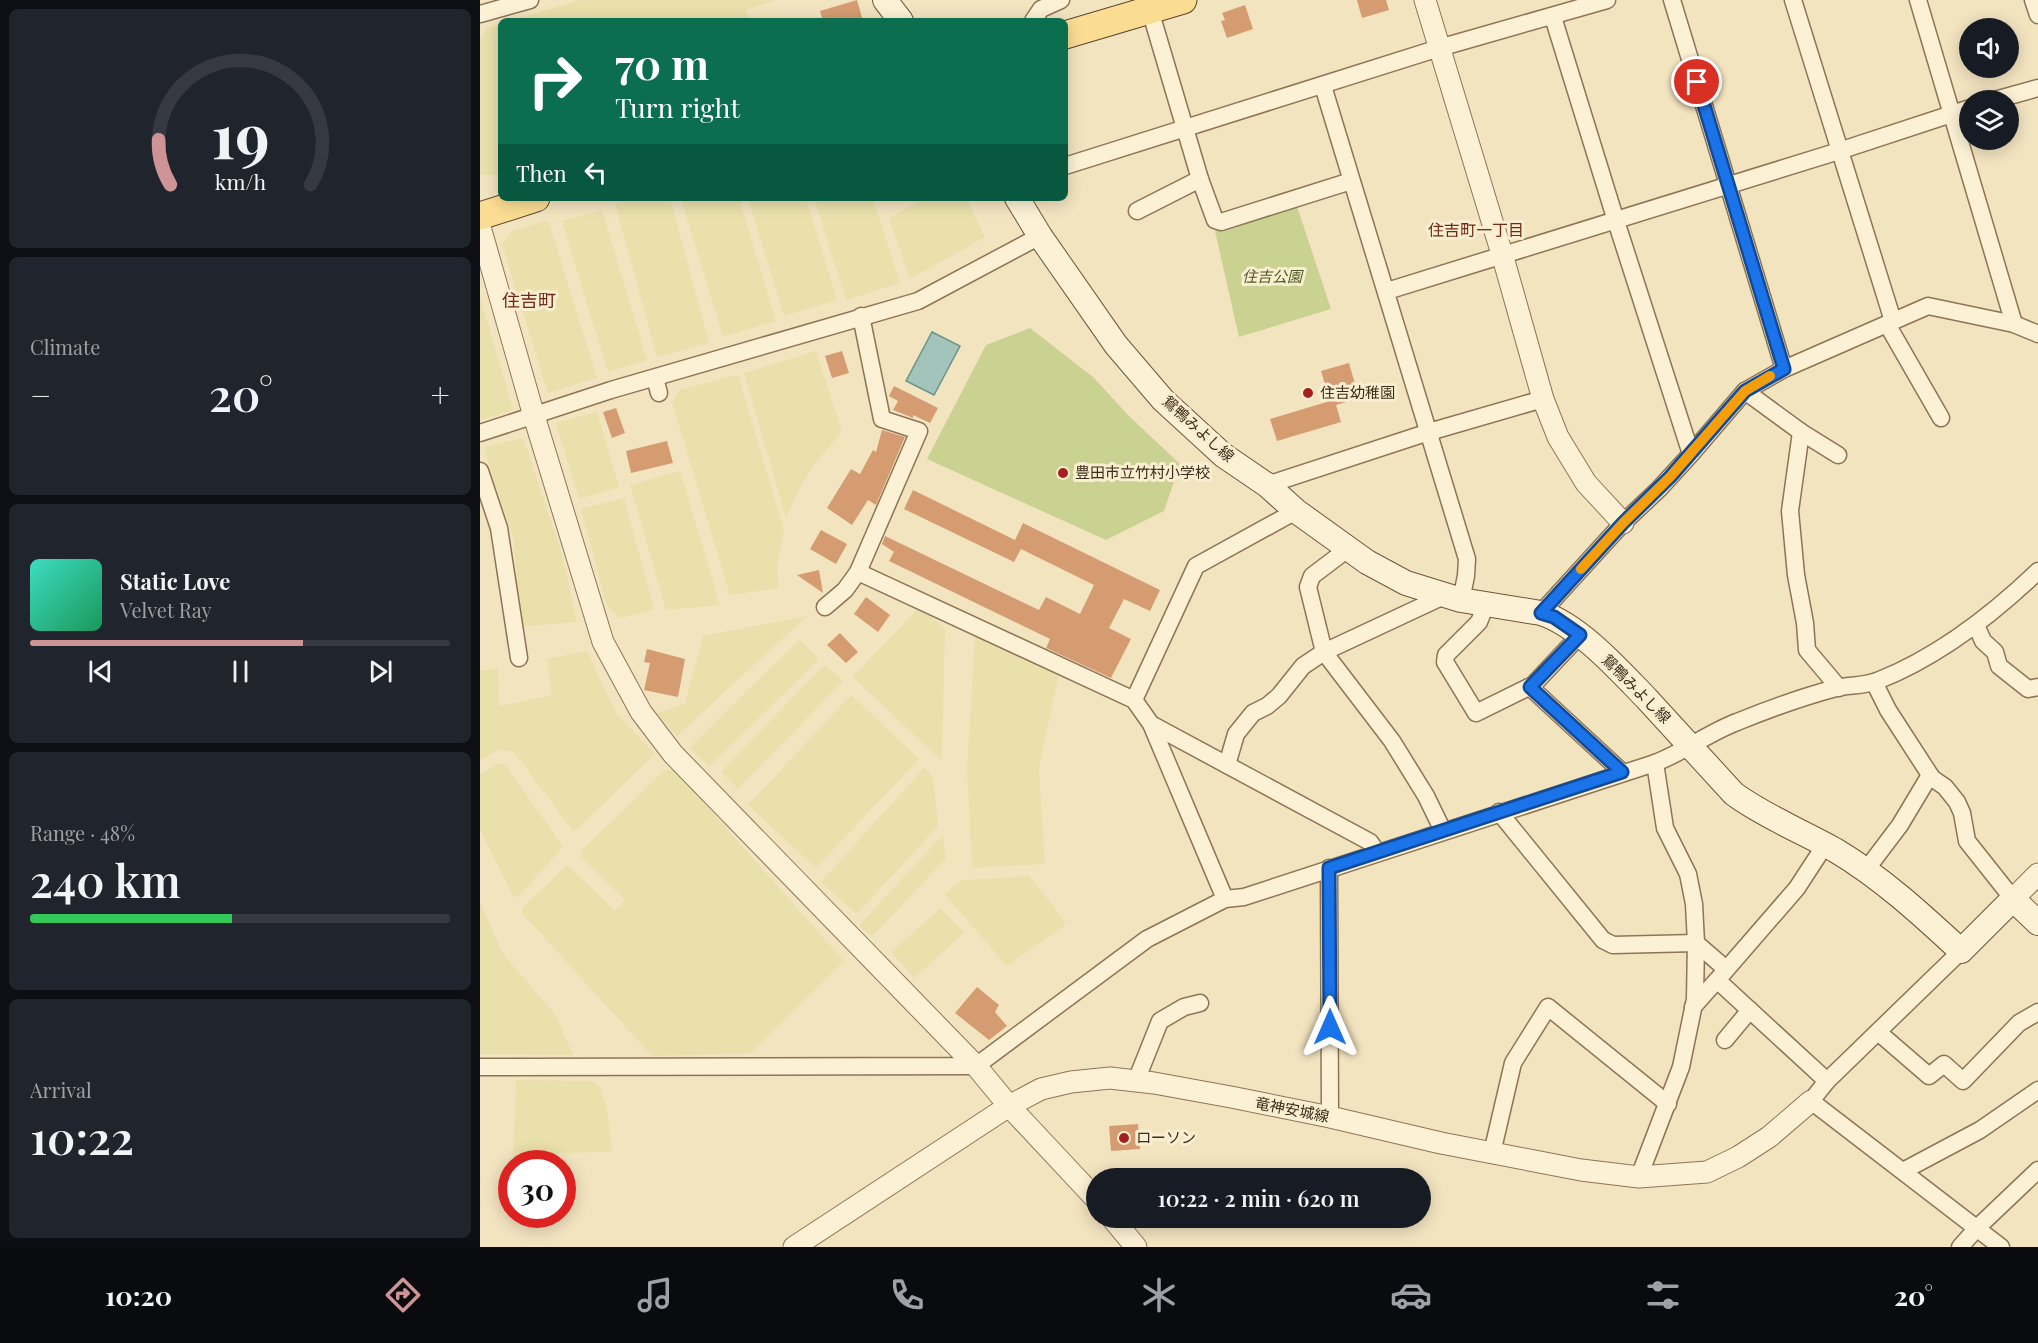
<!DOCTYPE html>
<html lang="en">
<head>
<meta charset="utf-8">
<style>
	body { margin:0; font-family:"Playfair Display","Noto Sans JP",serif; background:#20242c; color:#f1f3f6; height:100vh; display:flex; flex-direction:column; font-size:22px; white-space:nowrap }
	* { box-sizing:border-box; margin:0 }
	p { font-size:20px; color:#9ea1a6 }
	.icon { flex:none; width:33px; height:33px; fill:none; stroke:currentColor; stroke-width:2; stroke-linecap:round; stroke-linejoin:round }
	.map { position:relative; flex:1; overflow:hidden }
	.drawer { display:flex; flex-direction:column; gap:9px; padding:9px; background:#0d0f14; width:480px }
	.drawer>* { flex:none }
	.top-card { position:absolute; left:18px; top:18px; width:570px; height:183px; border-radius:9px; box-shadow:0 3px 15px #0003; background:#0b6e4f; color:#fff; overflow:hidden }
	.tools { position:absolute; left:1479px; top:18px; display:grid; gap:12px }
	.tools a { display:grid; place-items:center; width:60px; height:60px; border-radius:50%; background:#171b24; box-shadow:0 3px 15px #0003; font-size:30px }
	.speed { position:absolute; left:18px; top:1150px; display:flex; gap:12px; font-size:30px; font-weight:700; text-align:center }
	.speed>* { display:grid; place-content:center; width:78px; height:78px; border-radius:50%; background:#171b24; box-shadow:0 3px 15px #0003; line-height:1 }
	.speed .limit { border:9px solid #d22; background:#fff; color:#111 }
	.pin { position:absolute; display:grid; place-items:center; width:51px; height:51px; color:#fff; margin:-26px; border:3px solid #fff; border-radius:50%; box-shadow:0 2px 6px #0007 }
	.me { position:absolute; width:66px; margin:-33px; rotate:0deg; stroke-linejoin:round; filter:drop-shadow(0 0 4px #0008) }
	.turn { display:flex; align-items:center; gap:21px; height:126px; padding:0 18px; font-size:27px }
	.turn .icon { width:78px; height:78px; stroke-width:2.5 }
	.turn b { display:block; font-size:42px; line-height:51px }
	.then { display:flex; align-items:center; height:57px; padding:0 18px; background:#0003; gap:12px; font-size:22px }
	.big { font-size:45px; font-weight:600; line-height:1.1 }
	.drawer .widget { flex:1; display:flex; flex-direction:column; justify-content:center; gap:9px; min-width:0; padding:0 21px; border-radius:9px; background:#20242c }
	.drawer .dial { align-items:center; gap:0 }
	.dial svg { height:156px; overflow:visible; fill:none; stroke:#363941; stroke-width:7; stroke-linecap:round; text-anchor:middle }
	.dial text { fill:#f1f3f6; stroke:none }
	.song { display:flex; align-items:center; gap:18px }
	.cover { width:72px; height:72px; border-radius:9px; background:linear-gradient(135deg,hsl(170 70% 55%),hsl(150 70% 35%)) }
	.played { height:6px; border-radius:3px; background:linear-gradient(90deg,#ce9495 65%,#363941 65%) }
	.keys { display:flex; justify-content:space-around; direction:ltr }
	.heat { display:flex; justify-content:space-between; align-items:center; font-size:33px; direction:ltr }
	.charge { height:9px; border-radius:4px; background:linear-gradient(90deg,#34c759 48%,#363941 0) }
	.trip { position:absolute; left:606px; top:1168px; width:345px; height:60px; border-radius:30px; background:#171b24; box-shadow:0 3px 15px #0003; font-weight:600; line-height:60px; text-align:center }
	.tab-bar { display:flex; height:96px; justify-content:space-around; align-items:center; background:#090b0e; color:#9ea1a6 }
	.tab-bar .icon { width:42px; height:42px }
	.tab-bar .active { color:#ce9495 }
	.tab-bar b { font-size:27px; color:#f1f3f6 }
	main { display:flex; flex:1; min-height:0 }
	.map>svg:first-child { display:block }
	.farmland { fill:#e9e0ac }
	.green { fill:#cad292 }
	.water { fill:#a3c4bb; stroke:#69948a; stroke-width:1.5 }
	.building { fill:#d59c71 }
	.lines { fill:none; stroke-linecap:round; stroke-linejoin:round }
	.minor-casing { stroke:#8e7455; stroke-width:19 }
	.tertiary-casing { stroke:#8e7455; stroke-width:23 }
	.secondary-casing { stroke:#705539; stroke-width:26 }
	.primary-casing { stroke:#5b422a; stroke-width:29 }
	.minor { stroke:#fcf1d4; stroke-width:16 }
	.tertiary { stroke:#fcf1d4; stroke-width:21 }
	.secondary { stroke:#fcf1d4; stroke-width:24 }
	.primary { stroke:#fadc93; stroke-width:27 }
	.route-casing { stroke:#114b97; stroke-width:15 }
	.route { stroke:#1a73e8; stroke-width:10 }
	.slow { stroke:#f59e0b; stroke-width:10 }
	.poi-dot { fill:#a4201e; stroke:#f9eed0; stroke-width:2 }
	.labels { text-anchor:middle; stroke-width:6; stroke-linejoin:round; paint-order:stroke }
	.park-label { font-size:15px; font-style:italic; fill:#4b5b20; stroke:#f9eed0 }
	.poi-label { font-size:15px; fill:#3c2c1c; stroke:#f9eed0; text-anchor:start }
	.street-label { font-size:15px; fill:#3c2c1c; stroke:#f9eed0 }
	.neighbourhood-label { font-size:16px; fill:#6d2a16; stroke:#f9eed0 }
	.quarter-label { font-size:18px; fill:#6d2a16; stroke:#f9eed0 }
</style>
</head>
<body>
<main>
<section class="drawer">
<div class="widget dial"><svg viewBox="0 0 100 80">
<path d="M14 69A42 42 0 1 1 86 69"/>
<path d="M14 69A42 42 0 0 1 8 46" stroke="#ce9495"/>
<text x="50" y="56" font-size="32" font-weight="700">19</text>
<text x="50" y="72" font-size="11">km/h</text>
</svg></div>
<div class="widget"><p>Climate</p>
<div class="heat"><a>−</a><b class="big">20°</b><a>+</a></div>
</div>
<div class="widget">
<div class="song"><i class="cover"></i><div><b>Static Love</b><p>Velvet Ray</p></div></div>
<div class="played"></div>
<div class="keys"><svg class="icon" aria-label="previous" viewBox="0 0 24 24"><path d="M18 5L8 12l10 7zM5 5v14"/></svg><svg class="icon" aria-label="pause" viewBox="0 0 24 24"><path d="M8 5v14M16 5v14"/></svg><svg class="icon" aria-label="next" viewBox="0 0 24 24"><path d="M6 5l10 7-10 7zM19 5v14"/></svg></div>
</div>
<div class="widget"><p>Range · 48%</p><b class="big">240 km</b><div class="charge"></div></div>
<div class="widget"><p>Arrival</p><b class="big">10:22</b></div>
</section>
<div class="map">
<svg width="1558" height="1247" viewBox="0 0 1558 1247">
	<rect width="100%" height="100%" fill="#f3e4c0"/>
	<g class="farmland">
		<polygon points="100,0 295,0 266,10 269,21 29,21"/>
		<polygon points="21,23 21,175 0,175 0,38 7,28"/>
		<polygon points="160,198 190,198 229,343 177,357 135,204"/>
		<polygon points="201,198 259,198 296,321 243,337"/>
		<polygon points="268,198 326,198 357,300 304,316"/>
		<polygon points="334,198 393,198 420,283 366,300"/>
		<polygon points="446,198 492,198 488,201 505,237 430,279 409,218"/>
		<polygon points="122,210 167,360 128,372 82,221"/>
		<polygon points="68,220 117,378 68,393 22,244 32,231"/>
		<polygon points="0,297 33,410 0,420"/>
		<polygon points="336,351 362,432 336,462 320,487 306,518 264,373"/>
		<polygon points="258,375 304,530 297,568 299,588 250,595 192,402 199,390"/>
		<polygon points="117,412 139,487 99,499 76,423"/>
		<polygon points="43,438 82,554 97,622 40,627 34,539 10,471 5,447"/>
		<polygon points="200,471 240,605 186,610 150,485"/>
		<polygon points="144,498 174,609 140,618 127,606 101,509"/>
		<polygon points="440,606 465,629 462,761 373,677"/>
		<polygon points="327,616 197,736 176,713 205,704 223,636"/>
		<polygon points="495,636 579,672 559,769 565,864 492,868 487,770"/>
		<polygon points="320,639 339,659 229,767 210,747"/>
		<polygon points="107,651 136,713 175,754 94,832 34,752 19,749 0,760 0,671 18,668 19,706 72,695 67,659"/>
		<polygon points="345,664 363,681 258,789 241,772"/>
		<polygon points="371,695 439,759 336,868 268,805"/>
		<polygon points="19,764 26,765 83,847 38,897 33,896 0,830 0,774"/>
		<polygon points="445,767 453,779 458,826 377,914 341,882"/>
		<polygon points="194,769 364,961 271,1053 172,1056 42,913 43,907 87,865 135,910 146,901 101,857 101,851 185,770"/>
		<polygon points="463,835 466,858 392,937 379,925"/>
		<polygon points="549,876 585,921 584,926 527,966 464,894 482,880"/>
		<polygon points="0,902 23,954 75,1014 93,1055 0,1054"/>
		<polygon points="461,908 484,933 434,978 411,952"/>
		<polygon points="36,1080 112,1081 120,1087 127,1108 132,1152 78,1153 77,1164 33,1164"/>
	</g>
	<g class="green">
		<polygon points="817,206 851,309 759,337 735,231"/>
		<polygon points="550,328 613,377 649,416 700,464 684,511 626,540 447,459 506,345"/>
	</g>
	<polygon class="water" points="452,332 480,346 454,395 426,381"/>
	<g class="building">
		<polygon points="377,0 383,21 343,21 340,11"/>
		<polygon points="877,0 906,0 909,10 882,18"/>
		<polygon points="765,5 773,29 747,38 741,21 745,20 742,13"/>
		<polygon points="362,351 369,373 352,378 345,356"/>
		<polygon points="869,363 879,398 856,405 861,422 797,441 790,419 850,401 841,371"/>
		<polygon points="414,386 458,408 450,423 433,415 433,418 413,410 418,401 409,396"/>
		<polygon points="136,408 145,433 132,438 123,412"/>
		<polygon points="402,430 425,437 396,505 388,500 372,525 347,508 371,469 380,474 393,450 396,452"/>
		<polygon points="187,441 193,463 151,473 146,451"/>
		<polygon points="433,490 535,540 543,523 680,590 670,611 644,599 629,628 651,639 631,678 566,648 570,639 409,561 414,552 402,544 405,536 559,610 566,597 600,614 614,585 541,549 534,562 424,509"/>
		<polygon points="341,530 367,544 356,564 330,549"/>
		<polygon points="339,570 343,593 317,575"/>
		<polygon points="386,597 410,615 398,632 374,614"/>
		<polygon points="360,633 378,652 366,663 347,645"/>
		<polygon points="167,649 205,659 198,697 164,690 170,663 164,662"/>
		<polygon points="497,987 519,1005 515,1012 527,1026 509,1040 475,1013"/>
		<polygon points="658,1124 660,1149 631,1151 629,1126"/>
	</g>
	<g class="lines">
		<g class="minor-casing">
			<g id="minor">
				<polyline points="1192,0 1304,369"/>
				<polyline points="1313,0 1413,321"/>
				<polyline points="1438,0 1534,324"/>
				<polyline points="1553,0 1558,15"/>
				<polyline points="670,10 720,179 735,220 741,222 871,181"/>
				<polyline points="0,14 50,0"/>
				<polyline points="1073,17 1136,221 1211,454"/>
				<polyline points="553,21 561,9 581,0"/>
				<polyline points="843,86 987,559 986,576 981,600"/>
				<polyline points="1515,100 1558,88"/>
				<polyline points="585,166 959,48 1127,0"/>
				<polyline points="657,211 720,179"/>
				<polyline points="907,291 1359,151 1490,108"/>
				<polyline points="1407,324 1461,418"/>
				<polyline points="175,378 179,393"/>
				<polyline points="1265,391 1321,432 1358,455"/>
				<polyline points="1321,432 1310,511 1316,575 1325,623 1327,650 1359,688"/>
				<polyline points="0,433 131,390 438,301 560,236"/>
				<polyline points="0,471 19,528 39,658"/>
				<polyline points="787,485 949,432 1063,399"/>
				<polyline points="869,548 832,576 828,587 844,652 912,741 946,796 963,831"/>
				<polyline points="378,572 654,700 671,724 745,899"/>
				<polyline points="1006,604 999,622 966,655 965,662 996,713 1053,685 1100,635"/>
				<polyline points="345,607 365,590 378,572 439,431 402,419 381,316"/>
				<polyline points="1061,613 1143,523 1179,489 1211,454 1265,391 1304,369 1448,306 1534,324 1558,334"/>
				<polyline points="1496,625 1503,641 1515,652 1519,666 1548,689 1558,687"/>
				<polyline points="1394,682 1408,710 1452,778 1465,787 1477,802 1482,813 1487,841 1533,899"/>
				<polyline points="1050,687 1142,772"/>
				<polyline points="654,700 716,566 816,511"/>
				<polyline points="671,724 890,842 897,852"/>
				<polyline points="747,765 756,734 773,713 787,706 799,696 823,666 844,652 966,595"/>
				<polyline points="1019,812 1123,940 1133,945 1216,943 1246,969"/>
				<polyline points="849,868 850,1117"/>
				<polyline points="1386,870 1420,825 1450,775"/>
				<polyline points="1481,951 1347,1081 1331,1101 1521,1247"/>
				<polyline points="1239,978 1317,888 1345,845"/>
				<polyline points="1213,1007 1237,980 1347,1081"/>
				<polyline points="1398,1032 1449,1076 1464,1064 1483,1081 1539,1023 1558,1012"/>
				<polyline points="1245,1040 1270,1010"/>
				<path d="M0 1067 496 1066 667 939 745 899 764 897 1175 763C1204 752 1228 733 1257 722 1289 709 1322 697 1356 688 1369 685 1384 686 1397 681 1456 658 1512 615 1558 571"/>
				<polyline points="656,1081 680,1021 704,1007 720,1003"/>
				<polyline points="1012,1153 1033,1063 1068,1007 1188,1104"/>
				<polyline points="1423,1171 1500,1130 1558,1090"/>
				<polyline points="1159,1177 1201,1067 1215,999 1216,943 1214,904 1208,874 1185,828 1175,763"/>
				<polyline points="1480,1247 1497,1228 1558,1170"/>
			</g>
		</g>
		<g class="tertiary-casing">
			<g id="tertiary">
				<polyline points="945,0 1022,254 1063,399 1078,437 1106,483 1143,523"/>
				<polyline points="0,227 54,416 123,642 161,712 193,754 496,1066 529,1106 616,1199"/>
				<polyline points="1533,899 1558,874"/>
				<polyline points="632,1218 656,1247"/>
				<polyline points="314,1247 529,1106 561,1089 591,1082 630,1078 674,1083 751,1097 850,1117 961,1143 1101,1170 1159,1177 1227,1172 1258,1157 1289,1137 1331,1101"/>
			</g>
		</g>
		<g class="secondary-casing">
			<g id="secondary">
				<polyline points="405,0 421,21"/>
				<path d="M537 198 560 236 636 345 683 400 743 455 787 485 816 511 887 562 926 583 981 600 1061 613C1099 625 1139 670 1167 699 1196 731 1225 762 1254 794 1286 817 1321 831 1355 850 1402 878 1441 914 1481 951L1533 899 1558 923"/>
			</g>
		</g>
		<g class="primary-casing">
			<g id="primary">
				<polyline points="585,35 703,0"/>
				<polyline points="0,216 56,198"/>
			</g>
		</g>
		<use href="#minor" class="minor"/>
		<use href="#tertiary" class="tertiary"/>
		<use href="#secondary" class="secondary"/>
		<use href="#primary" class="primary"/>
	</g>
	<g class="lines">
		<g class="route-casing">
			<polyline id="route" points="850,1027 849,868 1142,772 1050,687 1100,635 1074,617 1061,613 1143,523 1190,477 1265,391 1304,369 1217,82"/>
		</g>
		<use href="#route" class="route"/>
		<polyline class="slow" points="1101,569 1143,523 1190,477 1265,391 1290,376"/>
	</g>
	<g class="poi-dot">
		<circle cx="828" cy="393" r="6"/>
		<circle cx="583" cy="473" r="6"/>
		<circle cx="644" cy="1138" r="6"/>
	</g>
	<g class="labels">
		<g class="park-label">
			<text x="792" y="282">住吉公園</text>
		</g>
		<g class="poi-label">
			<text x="840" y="398">住吉幼稚園</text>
			<text x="595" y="478">豊田市立竹村小学校</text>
			<text x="656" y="1143">ローソン</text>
		</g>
		<g class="street-label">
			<text transform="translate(718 429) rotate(42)" y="5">鴛鴨みよし線</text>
			<text transform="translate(1156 689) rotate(45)" y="5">鴛鴨みよし線</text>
			<text transform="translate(812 1110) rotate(11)" y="5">竜神安城線</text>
		</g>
		<g class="neighbourhood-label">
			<text x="996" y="236">住吉町一丁目</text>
		</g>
		<g class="quarter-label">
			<text x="49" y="307">住吉町</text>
		</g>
	</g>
</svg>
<div class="tools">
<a><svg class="icon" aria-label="sound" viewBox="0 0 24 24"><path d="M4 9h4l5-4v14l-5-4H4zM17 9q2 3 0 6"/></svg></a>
<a><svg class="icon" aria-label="layers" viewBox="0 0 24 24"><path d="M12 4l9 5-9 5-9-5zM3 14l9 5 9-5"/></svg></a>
</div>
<div class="speed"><div class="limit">30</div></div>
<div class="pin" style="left:1217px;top:82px;background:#d93025"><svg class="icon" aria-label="arrive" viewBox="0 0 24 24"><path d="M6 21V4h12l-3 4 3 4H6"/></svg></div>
<svg class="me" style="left:850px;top:1027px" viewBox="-20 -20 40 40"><path d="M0-17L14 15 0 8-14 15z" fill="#1a73e8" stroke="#fff" stroke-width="4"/></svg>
<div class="trip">10:22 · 2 min · 620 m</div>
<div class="top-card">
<div class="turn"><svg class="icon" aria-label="right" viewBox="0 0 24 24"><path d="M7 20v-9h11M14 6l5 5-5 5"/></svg><div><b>70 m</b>Turn right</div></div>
<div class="then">Then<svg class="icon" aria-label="left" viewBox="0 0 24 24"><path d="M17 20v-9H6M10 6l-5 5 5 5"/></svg></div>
</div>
</div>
</main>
<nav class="tab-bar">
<b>10:20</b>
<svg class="icon active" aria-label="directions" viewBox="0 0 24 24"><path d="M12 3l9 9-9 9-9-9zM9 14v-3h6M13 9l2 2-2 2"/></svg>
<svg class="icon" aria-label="music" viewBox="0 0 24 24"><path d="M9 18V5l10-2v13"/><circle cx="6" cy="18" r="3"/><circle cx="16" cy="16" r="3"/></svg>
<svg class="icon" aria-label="phone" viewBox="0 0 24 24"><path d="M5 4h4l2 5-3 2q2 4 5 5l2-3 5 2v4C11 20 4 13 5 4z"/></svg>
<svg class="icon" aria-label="climate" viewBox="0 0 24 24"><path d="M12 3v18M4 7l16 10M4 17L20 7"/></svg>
<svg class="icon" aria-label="car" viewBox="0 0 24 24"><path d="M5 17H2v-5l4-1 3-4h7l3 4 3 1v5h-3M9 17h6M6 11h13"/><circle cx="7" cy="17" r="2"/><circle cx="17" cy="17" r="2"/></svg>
<svg class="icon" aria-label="filters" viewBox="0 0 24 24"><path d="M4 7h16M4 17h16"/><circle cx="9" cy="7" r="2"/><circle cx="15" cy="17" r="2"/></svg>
<b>20°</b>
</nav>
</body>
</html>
